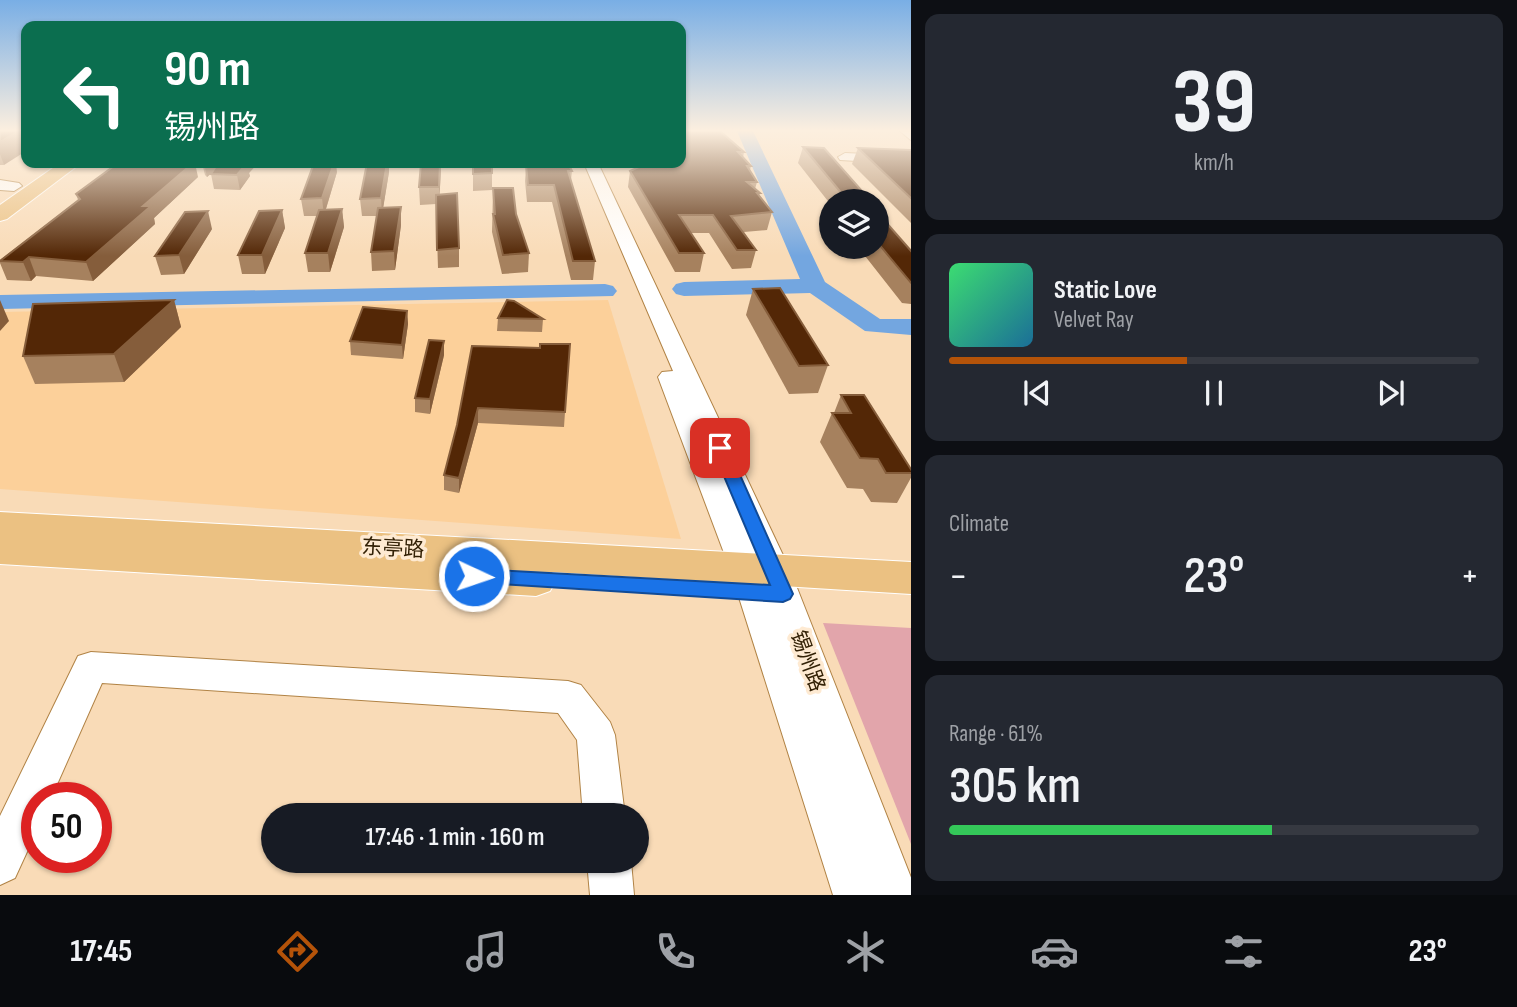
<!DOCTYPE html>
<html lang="en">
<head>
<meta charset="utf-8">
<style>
	body { margin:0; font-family:"Sofia Sans Condensed","Noto Sans SC",sans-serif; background:#242831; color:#f1f3f6; height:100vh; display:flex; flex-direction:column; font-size:26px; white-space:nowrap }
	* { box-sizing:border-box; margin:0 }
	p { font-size:23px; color:#9ea1a6 }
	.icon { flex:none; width:38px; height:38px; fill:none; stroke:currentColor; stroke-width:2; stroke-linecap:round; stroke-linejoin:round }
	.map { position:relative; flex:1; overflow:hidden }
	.drawer { display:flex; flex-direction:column; gap:14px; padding:14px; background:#0d0f14; width:606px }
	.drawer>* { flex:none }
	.banner { position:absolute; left:21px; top:21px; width:665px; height:147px; border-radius:14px; box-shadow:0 2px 5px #0004; background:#0b6e4f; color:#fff; overflow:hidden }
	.buttons { position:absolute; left:819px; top:189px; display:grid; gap:14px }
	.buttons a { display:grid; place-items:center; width:70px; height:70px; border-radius:50%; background:#171b24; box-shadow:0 2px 5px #0004; font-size:35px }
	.speed { position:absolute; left:21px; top:782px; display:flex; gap:14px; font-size:35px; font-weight:700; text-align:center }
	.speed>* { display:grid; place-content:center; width:91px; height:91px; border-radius:50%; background:#171b24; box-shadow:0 2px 5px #0004; line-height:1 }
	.speed .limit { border:10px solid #d22; background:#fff; color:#111 }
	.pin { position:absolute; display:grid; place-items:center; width:60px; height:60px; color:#fff; margin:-30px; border-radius:14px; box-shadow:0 4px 10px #0006 }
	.me { position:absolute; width:77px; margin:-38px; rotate:93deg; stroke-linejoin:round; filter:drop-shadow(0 0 5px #0008) }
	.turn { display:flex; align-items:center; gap:24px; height:147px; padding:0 28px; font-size:32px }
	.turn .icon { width:91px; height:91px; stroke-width:2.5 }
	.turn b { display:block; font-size:49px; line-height:60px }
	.big { font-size:52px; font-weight:600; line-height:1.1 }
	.drawer .card { flex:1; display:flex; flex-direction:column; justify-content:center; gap:10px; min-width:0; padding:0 24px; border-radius:14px; background:#242831 }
	.drawer .dial { align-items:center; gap:0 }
	.dial b { font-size:91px; line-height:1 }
	.song { display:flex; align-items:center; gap:21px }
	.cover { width:84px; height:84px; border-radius:10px; background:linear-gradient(135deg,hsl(140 70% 55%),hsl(200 70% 35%)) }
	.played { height:7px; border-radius:4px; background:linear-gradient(90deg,#b45309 45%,#363941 45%) }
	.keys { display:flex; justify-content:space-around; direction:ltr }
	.heat { display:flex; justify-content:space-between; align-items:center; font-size:38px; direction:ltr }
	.charge { height:10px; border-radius:5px; background:linear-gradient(90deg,#34c759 61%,#363941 0) }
	.trip { position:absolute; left:261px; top:803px; width:388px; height:70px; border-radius:35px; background:#171b24; box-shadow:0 2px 5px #0004; font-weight:600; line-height:70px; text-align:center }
	.tab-bar { display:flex; height:112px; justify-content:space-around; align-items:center; background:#090b0e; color:#9ea1a6 }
	.tab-bar .icon { width:49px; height:49px }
	.tab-bar .on { color:#b45309 }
	.tab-bar b { font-size:32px; color:#f1f3f6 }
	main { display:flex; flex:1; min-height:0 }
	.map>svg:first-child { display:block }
	.built { fill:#fcd09a }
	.green { fill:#e2a5ab }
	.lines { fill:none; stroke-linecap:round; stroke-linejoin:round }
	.river { fill:#73a6e0; fill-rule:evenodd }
	.minor-casing { stroke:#b18345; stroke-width:2 }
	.major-casing { stroke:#fff; stroke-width:2 }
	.minor { fill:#fff; fill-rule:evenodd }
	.major { fill:#ebc182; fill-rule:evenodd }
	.wall { fill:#a6815e }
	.shaded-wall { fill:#855d3b }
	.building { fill:#532706; stroke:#855d3b; stroke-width:2 }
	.route { fill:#1a73e8; stroke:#114b97; stroke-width:2 }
	.labels { text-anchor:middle; stroke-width:7; stroke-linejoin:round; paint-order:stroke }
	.street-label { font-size:21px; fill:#332106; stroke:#feead2 }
</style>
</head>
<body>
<main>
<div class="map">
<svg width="912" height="895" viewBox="0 0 912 895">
	<rect width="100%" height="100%" fill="#f9dbb7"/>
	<polygon class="built" points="608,300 681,539 0,489 0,312"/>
	<polygon class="green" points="823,623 911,628 911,844"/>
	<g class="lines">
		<g class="river">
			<polygon points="737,131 753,131 825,282 880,319 912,319 912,335 865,331 810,293 684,296 676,294 672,289 676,284 684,282 800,279"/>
			<polygon points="605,284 613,286 617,291 613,296 0,309 0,295"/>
		</g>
		<g class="minor-casing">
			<g id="minor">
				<polygon points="900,131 912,131 912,141"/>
				<polygon points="845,153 912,156 912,164 840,160 838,157"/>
				<polygon points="584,163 598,163 790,570 912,880 912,895 833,895 730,569 658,377 662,372 673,371"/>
				<polygon points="0,180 19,183 22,186 14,191 0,190"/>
				<polygon points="91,652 568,681 581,685 610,722 615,735 625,816 583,816 577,740 558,713 102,683 51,798 37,798 37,830 15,878 0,885 0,816 78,656"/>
				<polygon points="587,861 631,861 634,895 590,895"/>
			</g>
		</g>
		<g class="major-casing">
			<g id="major">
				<polygon points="60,163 81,163 7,219 0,221 0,205"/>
				<polygon points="0,512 912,562 912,594 552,572 556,580 550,591 536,596 0,564"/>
			</g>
		</g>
		<use href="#minor" class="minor"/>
		<use href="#major" class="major"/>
	</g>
	<g class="wall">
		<polygon points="0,131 4,165 0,165"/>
		<polygon points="681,131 744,152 743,158 751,166 750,170 757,182 755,189 760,193 759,196 772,212 767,230 744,232 756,250 751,268 732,269 709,233 691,233 704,253 700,272 675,272 628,187 630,171 635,169 636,163 681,163"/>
		<polygon points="803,147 870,200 870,201 831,201 831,205 798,163"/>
		<polygon points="858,148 912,150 912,224 852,164"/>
		<polygon points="202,163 258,163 249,173 250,176 240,190 214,189 211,174 213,172 207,177 205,175"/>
		<polygon points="367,163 389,163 389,172 383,208 401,207 401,225 395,270 372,271 371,252 377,216 362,216 360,199"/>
		<polygon points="421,163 441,163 439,194 459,248 459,267 438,268 436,204 420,205 419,187"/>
		<polygon points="473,163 492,173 492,190 473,191"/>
		<polygon points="537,163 568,163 572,171 571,180 595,261 593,280 571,280 552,202 527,202 525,181 526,165 538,164"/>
		<polygon points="337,172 326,209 342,209 344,227 330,272 308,272 305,253 317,216 304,216 301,199"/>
		<polygon points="198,177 154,218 155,224 93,281 36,276 31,281 7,280 0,263 0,260 78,200 76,194"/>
		<polygon points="493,188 516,214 529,253 528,272 502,274 492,232"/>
		<polygon points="282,210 285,228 265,274 242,274 238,255"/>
		<polygon points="877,212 912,252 912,304 902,303 858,247 877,247"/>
		<polygon points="212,229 184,274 161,275 155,256"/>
		<polygon points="753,289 828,365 818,393 789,394 746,315"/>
		<polygon points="174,300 181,327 124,382 35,384 23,356"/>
		<polygon points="407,311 408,324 403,359 351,355 350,341"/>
		<polygon points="498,318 543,319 542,332 497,331"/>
		<polygon points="444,341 444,355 430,414 415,412 415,398"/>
		<polygon points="472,346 565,412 564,427 478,423 459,493 444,490 444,475 457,425"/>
		<polygon points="841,395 912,471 912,476 897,503 871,502 863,489 847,488 820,442 832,413 834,413"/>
	</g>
	<g class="shaded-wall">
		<polygon points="19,131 26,131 26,151 4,165 0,154 0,142"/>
		<polygon points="193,163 195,163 198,177 154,218 155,224 93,281 86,262 143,206"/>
		<polygon points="204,163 223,163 207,177"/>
		<polygon points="245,163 258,163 249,173 250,176 240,190 237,175"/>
		<polygon points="334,163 336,163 337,172 324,215 322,198"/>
		<polygon points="387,163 389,163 389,172 382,215 381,198"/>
		<polygon points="440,163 441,171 439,204 439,187"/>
		<polygon points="401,207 401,225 395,270 394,251"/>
		<polygon points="342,209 344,227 330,272 328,253"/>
		<polygon points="282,210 285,228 265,274 262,255"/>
		<polygon points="208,211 212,229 184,274 179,255"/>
		<polygon points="29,257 36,276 31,281 23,262"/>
		<polygon points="0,300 9,321 0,331"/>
		<polygon points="174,300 181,327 124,382 114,354"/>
		<polygon points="407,311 408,324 403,359 402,345"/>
		<polygon points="444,341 444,355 430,414 430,399"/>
		<polygon points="478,408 478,423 459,493 459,478"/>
	</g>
	<g class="building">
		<polygon points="0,131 19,131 0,142"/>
		<polygon points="681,131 720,131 744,152 738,152 751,166 747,166 757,182 747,182 760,193 757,193 772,212 731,216 756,250 737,250 713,215 679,215 704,253 679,253 630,171 639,167 638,163 681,163"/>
		<polygon points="803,147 824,148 870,200 848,201"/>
		<polygon points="858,148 912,150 912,199"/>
		<polygon points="118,163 193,163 143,206 151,206 86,262 29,257 23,262 0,261 80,199 76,194"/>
		<polygon points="218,163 247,163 237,175 211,174"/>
		<polygon points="314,163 334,163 322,198 301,199"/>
		<polygon points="367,163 387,163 381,198 360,199"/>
		<polygon points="421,163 440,163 439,187 419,187"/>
		<polygon points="473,163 492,163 492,173 473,174"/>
		<polygon points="545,163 568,163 572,171 568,171 595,261 573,261 554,185 528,185 526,165 545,164"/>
		<polygon points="493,188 513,188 516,214 529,253 503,255 493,214 495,214"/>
		<polygon points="457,193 459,248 437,250 436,195"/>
		<polygon points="401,207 394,251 371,252 378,208"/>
		<polygon points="342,209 328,253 305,253 319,210"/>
		<polygon points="282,210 262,255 238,255 259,211"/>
		<polygon points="208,211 179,255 155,256 185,212"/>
		<polygon points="877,212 912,252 912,284 877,242"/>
		<polygon points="780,288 828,365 799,366 753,289"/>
		<polygon points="174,300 114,354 23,356 33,304"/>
		<polygon points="507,300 514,301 543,319 498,318"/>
		<polygon points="363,307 407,311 402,345 350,341"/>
		<polygon points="429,340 444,341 430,399 415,398"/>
		<polygon points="540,344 570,344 565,412 478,408 459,478 444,475 457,425 472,346 540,348"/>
		<polygon points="841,395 864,395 912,471 912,473 886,473 878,459 860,458 832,413 851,413"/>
	</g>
	<linearGradient id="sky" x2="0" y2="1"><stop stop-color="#79aee5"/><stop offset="0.51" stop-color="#fcefdf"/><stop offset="1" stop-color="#fcefdf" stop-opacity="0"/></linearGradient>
	<rect width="912" height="256" fill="url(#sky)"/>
	<polygon class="route" points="720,443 728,448 793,594 790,599 783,602 467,582 464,576 467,571 474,569 770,585 712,448"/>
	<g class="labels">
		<g class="street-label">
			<text transform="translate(393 548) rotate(3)" y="7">东亭路</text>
			<text transform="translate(808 661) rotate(70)" y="7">锡州路</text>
		</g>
	</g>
</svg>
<div class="buttons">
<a><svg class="icon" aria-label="layers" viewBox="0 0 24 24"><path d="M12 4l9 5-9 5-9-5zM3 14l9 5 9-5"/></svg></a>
</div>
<div class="speed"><div class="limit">50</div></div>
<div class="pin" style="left:720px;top:448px;background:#d93025"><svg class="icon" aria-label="arrive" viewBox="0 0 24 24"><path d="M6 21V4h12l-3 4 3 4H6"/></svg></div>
<svg class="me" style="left:474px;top:576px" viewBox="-20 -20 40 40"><circle r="17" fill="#1a73e8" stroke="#fff" stroke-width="3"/><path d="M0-11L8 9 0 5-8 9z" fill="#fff"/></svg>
<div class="trip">17:46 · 1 min · 160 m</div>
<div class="banner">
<div class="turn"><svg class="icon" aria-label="left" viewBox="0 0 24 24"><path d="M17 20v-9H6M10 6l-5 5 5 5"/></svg><div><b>90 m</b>锡州路</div></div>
</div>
</div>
<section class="drawer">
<div class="card dial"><b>39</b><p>km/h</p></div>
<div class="card">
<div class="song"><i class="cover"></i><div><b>Static Love</b><p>Velvet Ray</p></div></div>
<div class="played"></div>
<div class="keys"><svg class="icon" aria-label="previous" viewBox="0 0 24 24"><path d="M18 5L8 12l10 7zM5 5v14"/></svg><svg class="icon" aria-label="pause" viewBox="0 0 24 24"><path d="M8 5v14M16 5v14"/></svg><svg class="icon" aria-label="next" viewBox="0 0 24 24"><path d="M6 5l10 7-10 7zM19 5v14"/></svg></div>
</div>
<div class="card"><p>Climate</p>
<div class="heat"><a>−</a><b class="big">23°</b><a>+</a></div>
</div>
<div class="card"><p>Range · 61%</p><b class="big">305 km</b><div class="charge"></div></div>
</section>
</main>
<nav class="tab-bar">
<b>17:45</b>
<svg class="icon on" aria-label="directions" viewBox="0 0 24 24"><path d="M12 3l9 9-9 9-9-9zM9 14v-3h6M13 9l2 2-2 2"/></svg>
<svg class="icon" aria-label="music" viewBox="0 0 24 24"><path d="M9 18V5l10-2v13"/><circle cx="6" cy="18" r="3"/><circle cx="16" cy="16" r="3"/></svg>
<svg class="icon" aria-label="phone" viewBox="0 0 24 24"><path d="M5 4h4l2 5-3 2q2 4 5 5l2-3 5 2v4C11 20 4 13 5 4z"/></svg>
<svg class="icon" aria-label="climate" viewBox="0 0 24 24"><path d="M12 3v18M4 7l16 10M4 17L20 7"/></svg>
<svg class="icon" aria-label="car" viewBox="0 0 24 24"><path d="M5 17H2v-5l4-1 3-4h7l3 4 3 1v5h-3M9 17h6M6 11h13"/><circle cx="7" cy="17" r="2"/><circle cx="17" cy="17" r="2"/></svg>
<svg class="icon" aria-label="filters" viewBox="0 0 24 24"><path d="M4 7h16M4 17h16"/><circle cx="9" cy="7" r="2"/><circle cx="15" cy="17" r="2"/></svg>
<b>23°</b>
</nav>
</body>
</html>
